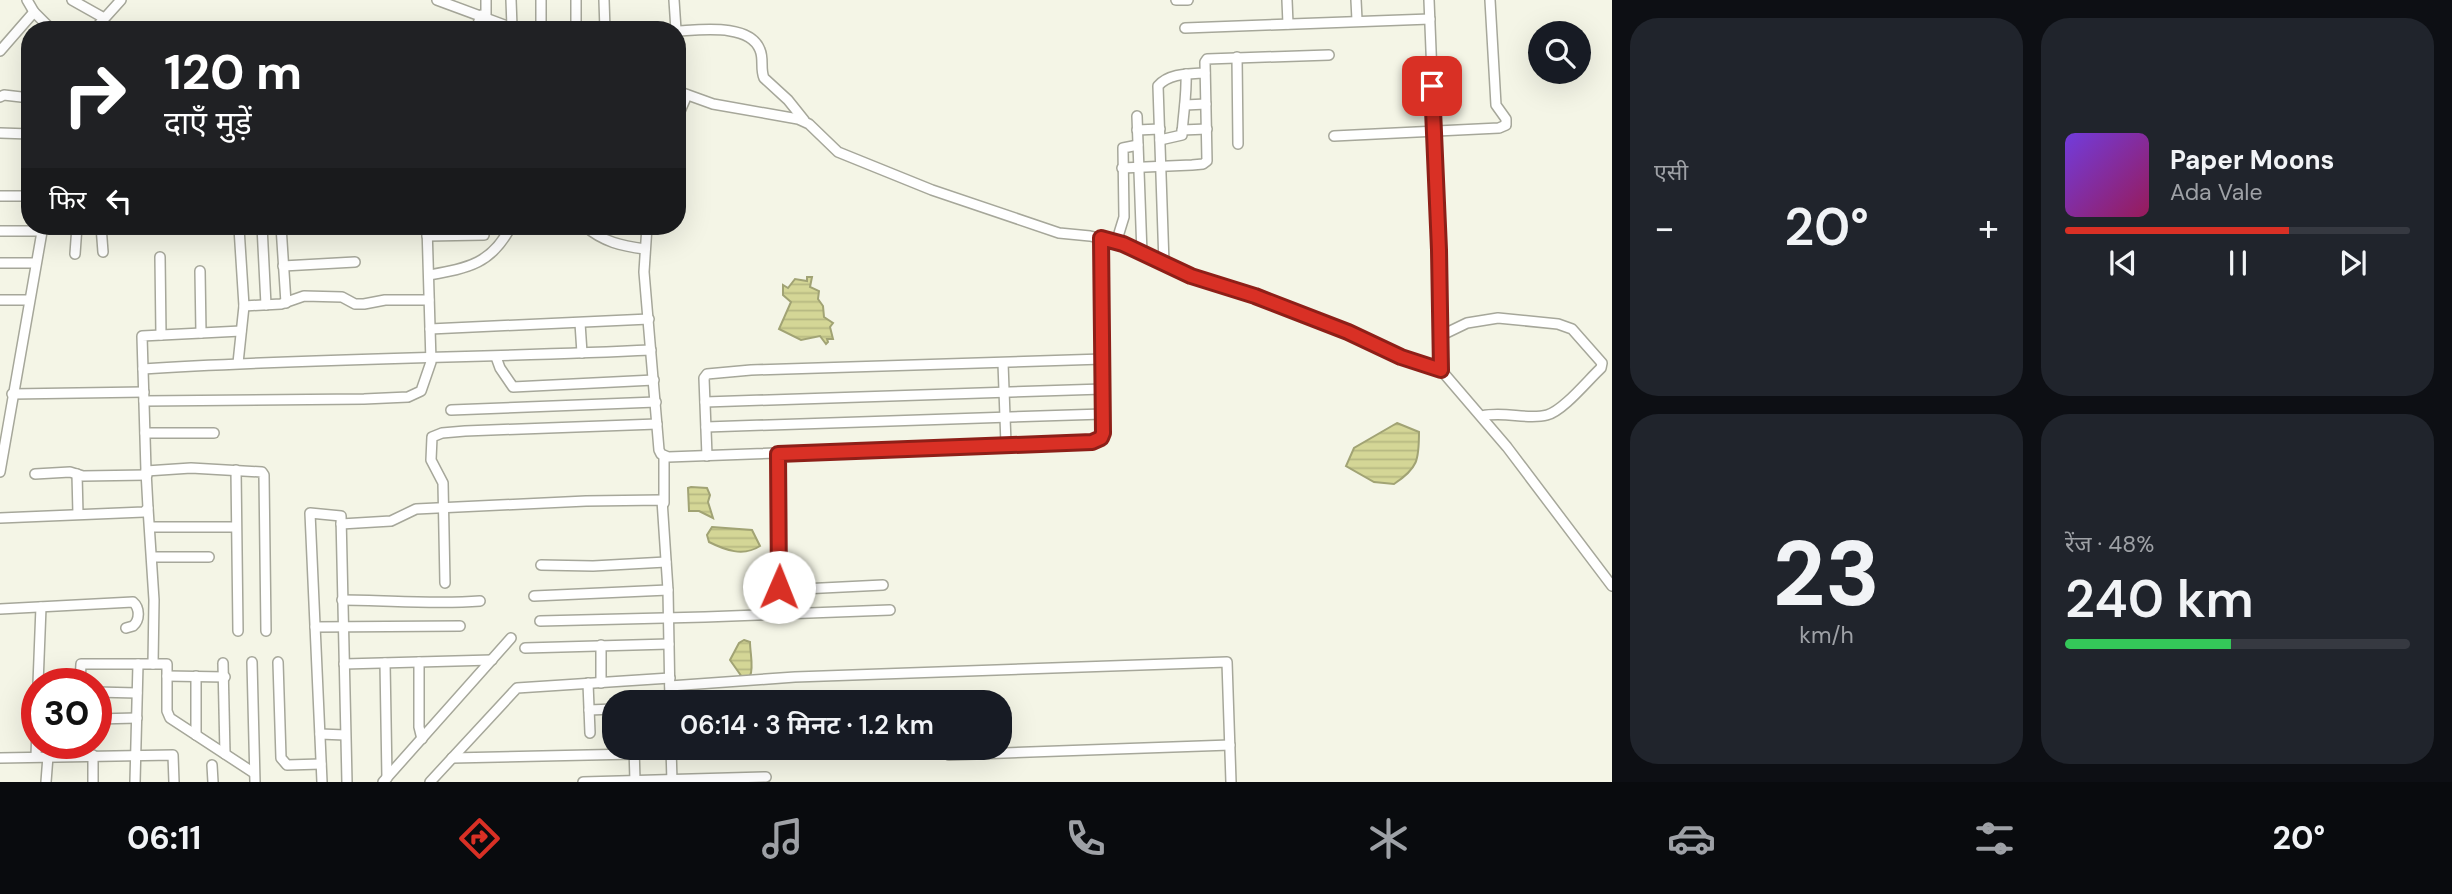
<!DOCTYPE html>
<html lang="hi">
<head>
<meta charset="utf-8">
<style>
	body { margin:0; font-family:"DM Sans","Noto Sans Devanagari",sans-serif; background:#20242c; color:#f1f3f6; height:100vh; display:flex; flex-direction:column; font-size:26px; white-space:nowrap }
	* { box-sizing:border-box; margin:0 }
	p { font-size:23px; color:#9ea1a6 }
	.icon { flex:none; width:38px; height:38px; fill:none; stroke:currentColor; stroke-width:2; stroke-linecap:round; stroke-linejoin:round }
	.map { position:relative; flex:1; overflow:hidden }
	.details { display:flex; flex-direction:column; gap:18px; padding:18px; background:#0d0f14; width:840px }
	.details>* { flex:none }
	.hud { position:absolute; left:21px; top:21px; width:665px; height:214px; border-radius:28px; box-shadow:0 7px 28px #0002; background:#202124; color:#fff; overflow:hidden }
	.controls { position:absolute; left:1528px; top:21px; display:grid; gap:14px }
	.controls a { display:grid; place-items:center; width:63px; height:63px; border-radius:50%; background:#171b24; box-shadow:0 7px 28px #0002; font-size:35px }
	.speed { position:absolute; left:21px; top:668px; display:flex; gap:14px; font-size:35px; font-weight:700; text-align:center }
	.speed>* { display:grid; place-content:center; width:91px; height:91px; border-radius:50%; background:#171b24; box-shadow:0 7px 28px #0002; line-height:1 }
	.speed .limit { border:10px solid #d22; background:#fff; color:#111 }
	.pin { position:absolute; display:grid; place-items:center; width:60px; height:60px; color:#fff; margin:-30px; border-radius:14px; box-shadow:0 4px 10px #0006 }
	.me { position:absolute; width:77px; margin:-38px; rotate:1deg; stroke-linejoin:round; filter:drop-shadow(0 0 5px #0008) }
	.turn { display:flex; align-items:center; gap:24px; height:147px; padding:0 28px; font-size:32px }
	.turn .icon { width:91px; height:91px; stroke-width:2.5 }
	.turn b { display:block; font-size:49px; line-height:60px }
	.then { display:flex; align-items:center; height:66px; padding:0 28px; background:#0003; gap:14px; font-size:26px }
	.big { font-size:52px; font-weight:600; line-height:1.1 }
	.details .tile { flex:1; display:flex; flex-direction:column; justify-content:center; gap:10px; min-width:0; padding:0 24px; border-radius:28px; background:#20242c }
	.details .dial { align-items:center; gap:0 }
	.dial b { font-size:91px; line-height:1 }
	.song { display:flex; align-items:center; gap:21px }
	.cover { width:84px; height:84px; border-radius:10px; background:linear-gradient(135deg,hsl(260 70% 55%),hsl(330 70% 35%)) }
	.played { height:7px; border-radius:4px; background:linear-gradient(90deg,#d93025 65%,#363941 65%) }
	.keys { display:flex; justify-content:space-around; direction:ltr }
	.heat { display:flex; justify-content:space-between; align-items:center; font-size:38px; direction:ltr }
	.charge { height:10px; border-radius:5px; background:linear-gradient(90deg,#34c759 48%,#363941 0) }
	.details .tiles { flex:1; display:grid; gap:18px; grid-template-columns:repeat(2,1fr) }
	.trip { position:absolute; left:602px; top:690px; width:410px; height:70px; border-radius:28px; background:#171b24; box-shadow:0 7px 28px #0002; font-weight:600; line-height:70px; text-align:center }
	.menu { display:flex; height:112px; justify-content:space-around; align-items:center; background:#090b0e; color:#9ea1a6 }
	.menu .icon { width:49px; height:49px }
	.menu .active { color:#d93025 }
	.menu b { font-size:32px; color:#f1f3f6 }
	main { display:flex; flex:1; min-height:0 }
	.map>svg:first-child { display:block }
	.water { fill:url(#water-rules); stroke:#a1a374; stroke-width:2 }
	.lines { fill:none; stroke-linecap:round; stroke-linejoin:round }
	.minor-casing { stroke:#a6a79a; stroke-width:12 }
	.minor { stroke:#fff; stroke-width:9 }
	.route-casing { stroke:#8d1f18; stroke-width:18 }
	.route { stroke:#d93025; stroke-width:12 }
</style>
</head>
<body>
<main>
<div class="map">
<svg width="1612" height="782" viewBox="0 0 1612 782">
	<defs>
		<pattern id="water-rules" width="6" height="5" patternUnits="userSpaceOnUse" patternTransform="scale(1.75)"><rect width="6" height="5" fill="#d4d696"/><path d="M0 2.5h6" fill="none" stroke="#b6b881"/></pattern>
	</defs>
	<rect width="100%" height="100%" fill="#f4f5e6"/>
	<g class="water">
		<polygon points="807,277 812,277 810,287 819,291 818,299 823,306 824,317 833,323 830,327 833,339 827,339 828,342 826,344 820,336 801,340 779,329 791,302 783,295 783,285 788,288 795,279 807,281"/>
		<path d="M1397 423 1419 432C1419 460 1418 468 1394 484L1374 482 1346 466 1354 448Z"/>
		<polygon points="691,487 707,488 710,495 708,502 713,518 699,511 689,511 688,488"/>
		<path d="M712 527 752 530 760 546C743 557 725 550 709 542L707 535Z"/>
		<path d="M744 640 750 642C750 653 754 667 750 676L742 677 730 660 739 643Z"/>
	</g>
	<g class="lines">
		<g class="minor-casing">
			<g id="minor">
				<polyline points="27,0 34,12 52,30"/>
				<polyline points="72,0 104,18"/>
				<polyline points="437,0 518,30"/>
				<polyline points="486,0 486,18"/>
				<polyline points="511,0 512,27"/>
				<polyline points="541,0 541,30"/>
				<polyline points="576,0 576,30"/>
				<polyline points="604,0 605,30"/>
				<polyline points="674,0 676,30"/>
				<polyline points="1176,0 1188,0"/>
				<polyline points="1287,0 1288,24"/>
				<polyline points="1356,0 1357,20"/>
				<polyline points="1429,0 1439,250 1441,370 1507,447 1612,586"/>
				<polyline points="1185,28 1430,19"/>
				<polyline points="94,30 121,0"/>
				<polyline points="476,30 481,15"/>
				<path d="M677 31C700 30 750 23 760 50 764 59 760 69 764 78L788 100 804 120"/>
				<polyline points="0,51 34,12"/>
				<polyline points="1237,57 1238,144"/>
				<polyline points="677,91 713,104 798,119 809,124 838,152 932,190 1059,233 1090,236 1123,244 1191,276 1255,296 1348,332 1407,359 1441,370"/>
				<polyline points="0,97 4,95 30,98"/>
				<polyline points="1185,105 1206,104"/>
				<polyline points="1137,116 1142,254"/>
				<polyline points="677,118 687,95"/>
				<polyline points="1137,130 1160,129"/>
				<polyline points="1182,130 1207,129"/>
				<polyline points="0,133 30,134"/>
				<polyline points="1334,136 1499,128 1506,125 1506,119 1496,105 1490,0"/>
				<path d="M1160 140 1182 135C1183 114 1187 95 1186 74"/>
				<polyline points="1122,168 1192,165 1203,164 1207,161 1205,62 1207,59 1329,55"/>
				<polyline points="0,196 30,196"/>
				<polyline points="101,226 103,252"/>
				<polyline points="262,226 266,305"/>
				<polyline points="281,226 286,303"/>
				<path d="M585 226C603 242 622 246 645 249"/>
				<polyline points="647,226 644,272 659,450 661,454 668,457 1097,441 1103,433 1101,238"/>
				<polyline points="0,231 41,231"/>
				<polyline points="427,236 484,235"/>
				<polyline points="1116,243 1124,217 1123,148 1138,145"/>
				<polyline points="75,254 77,226"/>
				<polyline points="160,257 161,335"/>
				<polyline points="0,263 35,263"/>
				<path d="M1164 264 1158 86C1169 73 1189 74 1205 73"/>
				<polyline points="283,266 355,262"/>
				<polyline points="200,271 201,333"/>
				<path d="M429 275C468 268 492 264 511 226"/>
				<polyline points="0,300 29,300"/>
				<polyline points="244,306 281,304 304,296 342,297 355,304 364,304 385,300 429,300"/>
				<polyline points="580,323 582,353"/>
				<polyline points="430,329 649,319"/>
				<path d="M1440 336 1467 323 1498 318 1558 324 1572 329 1602 363 1601 368C1588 380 1563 411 1547 415 1527 420 1504 411 1482 416"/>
				<polyline points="496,357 500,368 513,387 654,380"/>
				<polyline points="238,363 244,306 239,228"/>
				<polyline points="1003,363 1006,444"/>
				<path d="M143 369C312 358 482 358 651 350"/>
				<polyline points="12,394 144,392"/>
				<polyline points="144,401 364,399 408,397 421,391 431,362 427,226"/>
				<polyline points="705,402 1103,389"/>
				<polyline points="451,410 656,402"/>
				<polyline points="706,427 1103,414"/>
				<polyline points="145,433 214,433"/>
				<polyline points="778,454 779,588 782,590 883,585"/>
				<polyline points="707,456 704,378 707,374 751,370 1103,359"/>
				<polyline points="236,470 238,631"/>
				<polyline points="146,471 142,336 241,331"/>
				<polyline points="0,472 43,226"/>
				<polyline points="35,474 70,472 83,476 147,475"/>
				<polyline points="77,474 78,514"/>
				<polyline points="664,503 664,456"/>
				<polyline points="148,508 154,600 153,664"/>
				<polyline points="0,518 144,512 148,508 146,471 191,468 262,472 264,475 266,631"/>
				<polyline points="341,524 391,521 416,509 586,501 662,500 668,590 670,702"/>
				<polyline points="150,527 236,527"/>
				<polyline points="152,557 209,557"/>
				<polyline points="541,565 593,566 666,562"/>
				<polyline points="445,583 443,483 431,460 432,437 442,433 465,431 657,424"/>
				<polyline points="534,596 668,590"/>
				<path d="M342 600C388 600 434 605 480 601"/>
				<path d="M0 609 133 602C140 608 140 620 133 626L126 628"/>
				<polyline points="540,621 705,617 890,610"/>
				<polyline points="315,627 460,626"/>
				<polyline points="525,648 669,644"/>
				<polyline points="252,662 255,782"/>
				<polyline points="278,662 281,758 287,765 321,764"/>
				<polyline points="419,662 419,727 422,739"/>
				<polyline points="223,663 225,754"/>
				<polyline points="385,663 387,778"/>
				<polyline points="344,664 492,660"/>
				<polyline points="167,676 225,677"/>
				<polyline points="196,676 196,735"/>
				<polyline points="588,683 590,733"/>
				<polyline points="601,683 601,645"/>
				<polyline points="38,684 41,607"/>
				<polyline points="80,684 81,664 167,664 167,711 170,718 254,773"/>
				<polyline points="670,686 795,677 1227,662 1231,782"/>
				<polyline points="96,692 137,693"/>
				<polyline points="589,710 614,709"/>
				<polyline points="96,719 137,718"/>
				<polyline points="320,734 345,735"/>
				<polyline points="634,747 635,781"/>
				<polyline points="671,747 672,782"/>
				<polyline points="671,751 740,750"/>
				<polyline points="78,755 78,744"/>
				<polyline points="949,755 1230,745"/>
				<polyline points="36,756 37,728"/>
				<polyline points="0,758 173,755 174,782"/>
				<polyline points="452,758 634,754"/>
				<polyline points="212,765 213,782"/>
				<polyline points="46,782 48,756"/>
				<polyline points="93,782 93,755"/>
				<polyline points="135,782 138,664"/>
				<polyline points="322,782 310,513 341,516 347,782"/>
				<polyline points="383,782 511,638"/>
				<polyline points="430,782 517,688 670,678"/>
				<polyline points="583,782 766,777"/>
			</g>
		</g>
		<use href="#minor" class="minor"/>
	</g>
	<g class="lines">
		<g class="route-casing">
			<polyline id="route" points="779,587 778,454 1092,442 1101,438 1103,433 1101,238 1123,244 1191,276 1255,296 1348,332 1401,357 1441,370 1439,250 1432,86"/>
		</g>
		<use href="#route" class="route"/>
	</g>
</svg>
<div class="controls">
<a><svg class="icon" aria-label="search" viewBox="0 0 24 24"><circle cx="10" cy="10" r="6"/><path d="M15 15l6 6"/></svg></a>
</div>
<div class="speed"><div class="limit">30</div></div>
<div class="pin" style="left:1432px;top:86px;background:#d93025"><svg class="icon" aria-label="arrive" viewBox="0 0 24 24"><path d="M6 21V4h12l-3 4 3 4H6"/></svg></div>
<svg class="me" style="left:779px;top:587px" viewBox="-20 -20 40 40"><circle r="19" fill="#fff"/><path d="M0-13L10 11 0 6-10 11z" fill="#d93025"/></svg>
<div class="trip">06:14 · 3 मिनट · 1.2 km</div>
<div class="hud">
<div class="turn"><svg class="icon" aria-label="right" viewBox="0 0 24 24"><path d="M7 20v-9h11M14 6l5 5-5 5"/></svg><div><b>120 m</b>दाएँ मुड़ें</div></div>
<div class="then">फिर<svg class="icon" aria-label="left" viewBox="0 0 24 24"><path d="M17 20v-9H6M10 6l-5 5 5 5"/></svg></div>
</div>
</div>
<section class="details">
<div class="tiles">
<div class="tile"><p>एसी</p>
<div class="heat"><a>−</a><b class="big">20°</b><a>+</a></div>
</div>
<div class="tile">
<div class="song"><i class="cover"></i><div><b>Paper Moons</b><p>Ada Vale</p></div></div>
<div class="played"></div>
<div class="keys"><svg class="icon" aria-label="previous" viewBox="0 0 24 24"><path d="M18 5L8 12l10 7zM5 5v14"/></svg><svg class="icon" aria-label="pause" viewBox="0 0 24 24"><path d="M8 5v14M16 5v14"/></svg><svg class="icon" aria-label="next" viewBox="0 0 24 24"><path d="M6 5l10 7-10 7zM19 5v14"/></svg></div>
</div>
<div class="tile dial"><b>23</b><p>km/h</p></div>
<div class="tile"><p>रेंज · 48%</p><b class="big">240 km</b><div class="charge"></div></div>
</div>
</section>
</main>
<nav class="menu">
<b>06:11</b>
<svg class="icon active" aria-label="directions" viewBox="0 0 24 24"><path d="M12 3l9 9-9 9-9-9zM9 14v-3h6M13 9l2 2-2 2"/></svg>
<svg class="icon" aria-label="music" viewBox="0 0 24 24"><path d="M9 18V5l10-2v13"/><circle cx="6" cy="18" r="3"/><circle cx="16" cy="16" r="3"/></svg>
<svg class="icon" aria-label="phone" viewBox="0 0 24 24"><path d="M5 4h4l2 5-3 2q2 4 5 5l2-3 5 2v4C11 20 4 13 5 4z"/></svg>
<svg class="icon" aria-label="climate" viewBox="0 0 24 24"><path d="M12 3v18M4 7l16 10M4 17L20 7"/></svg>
<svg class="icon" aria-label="car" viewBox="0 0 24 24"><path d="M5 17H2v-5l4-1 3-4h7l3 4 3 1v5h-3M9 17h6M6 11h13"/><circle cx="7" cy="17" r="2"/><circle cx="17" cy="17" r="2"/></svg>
<svg class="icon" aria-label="filters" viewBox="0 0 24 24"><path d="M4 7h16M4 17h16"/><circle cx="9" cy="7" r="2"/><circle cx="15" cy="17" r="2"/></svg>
<b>20°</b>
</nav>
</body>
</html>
